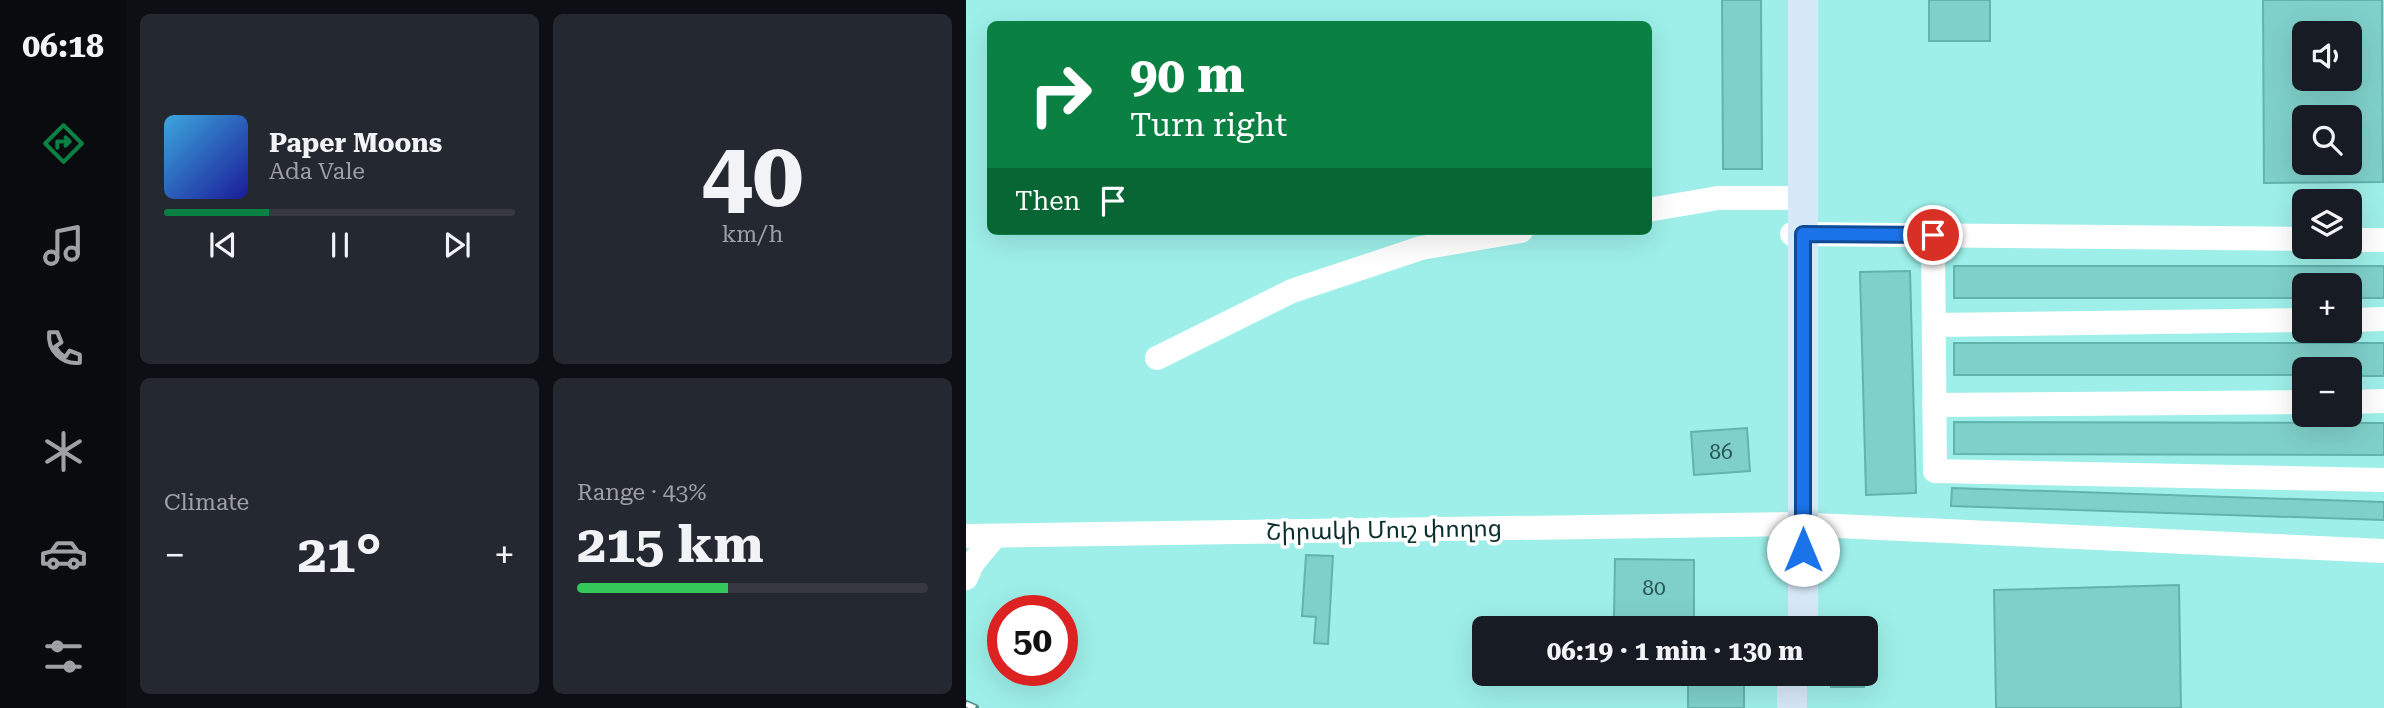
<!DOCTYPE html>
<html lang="en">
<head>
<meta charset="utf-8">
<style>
	body { margin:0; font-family:"Roboto Serif","Noto Sans Armenian",serif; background:#242831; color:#f1f3f6; height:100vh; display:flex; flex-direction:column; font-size:26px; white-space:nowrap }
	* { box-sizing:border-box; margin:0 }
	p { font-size:23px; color:#9ea1a6 }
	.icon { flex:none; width:38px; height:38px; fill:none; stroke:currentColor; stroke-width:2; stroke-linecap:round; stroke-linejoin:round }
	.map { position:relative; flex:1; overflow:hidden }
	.details { display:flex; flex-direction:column; gap:14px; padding:14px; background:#0d0f14; width:840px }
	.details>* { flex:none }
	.banner { position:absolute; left:21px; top:21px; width:665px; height:214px; border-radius:10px; box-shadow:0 7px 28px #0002; background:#0b8043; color:#fff; overflow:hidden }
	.buttons { position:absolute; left:1326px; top:21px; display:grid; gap:14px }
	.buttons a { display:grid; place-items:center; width:70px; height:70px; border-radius:10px; background:#171b24; box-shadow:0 7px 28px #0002; font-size:35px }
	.speed { position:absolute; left:21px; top:595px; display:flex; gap:14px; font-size:35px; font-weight:700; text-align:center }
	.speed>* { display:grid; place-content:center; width:91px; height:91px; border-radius:50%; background:#171b24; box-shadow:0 7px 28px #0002; line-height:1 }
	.speed .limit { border:10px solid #d22; background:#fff; color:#111 }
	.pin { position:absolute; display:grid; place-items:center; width:60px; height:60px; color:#fff; margin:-30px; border:4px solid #fff; border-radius:50%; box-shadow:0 2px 7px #0007 }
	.me { position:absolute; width:77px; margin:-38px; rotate:0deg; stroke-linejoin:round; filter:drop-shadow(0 0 5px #0008) }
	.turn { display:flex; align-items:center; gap:24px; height:147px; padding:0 28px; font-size:32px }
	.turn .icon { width:91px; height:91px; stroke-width:2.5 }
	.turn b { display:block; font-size:49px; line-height:60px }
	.then { display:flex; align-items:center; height:66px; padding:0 28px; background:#0003; gap:14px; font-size:26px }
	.big { font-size:52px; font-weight:700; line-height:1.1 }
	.details .widget { flex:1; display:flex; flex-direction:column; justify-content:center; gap:10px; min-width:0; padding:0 24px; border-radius:10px; background:#242831 }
	.details .dial { align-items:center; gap:0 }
	.dial b { font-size:91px; line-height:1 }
	.song { display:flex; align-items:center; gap:21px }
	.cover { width:84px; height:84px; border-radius:10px; background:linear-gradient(135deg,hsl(200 70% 55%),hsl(240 70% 35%)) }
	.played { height:7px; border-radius:4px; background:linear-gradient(90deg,#0b8043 30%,#363941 30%) }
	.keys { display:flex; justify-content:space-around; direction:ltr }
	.heat { display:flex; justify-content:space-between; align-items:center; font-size:38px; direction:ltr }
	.charge { height:10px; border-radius:5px; background:linear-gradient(90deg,#34c759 43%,#363941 0) }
	.details .tiles { flex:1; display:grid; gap:14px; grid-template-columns:repeat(2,1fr) }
	.trip { position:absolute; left:506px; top:616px; width:406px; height:70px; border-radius:10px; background:#171b24; box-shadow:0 7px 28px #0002; font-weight:700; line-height:70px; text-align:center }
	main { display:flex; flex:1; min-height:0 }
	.menu { display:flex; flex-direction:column; width:126px; justify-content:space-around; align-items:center; background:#090b0e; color:#9ea1a6 }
	.menu .icon { width:49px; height:49px }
	.menu .active { color:#0b8043 }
	.menu b { font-size:32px; color:#f1f3f6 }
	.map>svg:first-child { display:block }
	.building { fill:#7fd0ca; stroke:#62b3ae; stroke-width:2; fill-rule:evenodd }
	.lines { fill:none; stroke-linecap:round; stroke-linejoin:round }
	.minor { stroke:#fff; stroke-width:24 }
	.major { stroke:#d7e8f8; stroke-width:30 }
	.rail-casing { stroke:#528c88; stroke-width:8 }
	.rail { stroke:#fff; stroke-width:5; stroke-dasharray:16; stroke-linecap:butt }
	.route-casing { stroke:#114b97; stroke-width:18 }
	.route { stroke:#1a73e8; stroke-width:12 }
	.labels { text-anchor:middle; stroke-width:7; stroke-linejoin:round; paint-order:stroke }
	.number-label { font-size:21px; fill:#285754 }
	.street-label { font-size:24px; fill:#0b2f2d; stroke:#fff }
</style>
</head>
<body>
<main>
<nav class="menu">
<b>06:18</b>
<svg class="icon active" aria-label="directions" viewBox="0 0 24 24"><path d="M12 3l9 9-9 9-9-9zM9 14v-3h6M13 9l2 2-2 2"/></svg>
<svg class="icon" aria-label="music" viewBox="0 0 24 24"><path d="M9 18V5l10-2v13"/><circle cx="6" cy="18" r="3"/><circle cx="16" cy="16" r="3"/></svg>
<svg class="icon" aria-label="phone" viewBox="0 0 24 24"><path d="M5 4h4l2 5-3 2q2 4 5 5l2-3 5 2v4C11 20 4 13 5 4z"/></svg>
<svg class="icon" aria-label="climate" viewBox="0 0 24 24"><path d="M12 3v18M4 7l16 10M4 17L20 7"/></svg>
<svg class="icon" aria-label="car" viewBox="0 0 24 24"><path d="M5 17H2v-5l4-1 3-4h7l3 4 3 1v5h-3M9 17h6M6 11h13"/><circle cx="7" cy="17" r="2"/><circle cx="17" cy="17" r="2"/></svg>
<svg class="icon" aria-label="filters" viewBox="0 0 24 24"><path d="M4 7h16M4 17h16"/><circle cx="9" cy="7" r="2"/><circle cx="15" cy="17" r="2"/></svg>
</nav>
<section class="details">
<div class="tiles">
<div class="widget">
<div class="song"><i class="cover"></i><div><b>Paper Moons</b><p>Ada Vale</p></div></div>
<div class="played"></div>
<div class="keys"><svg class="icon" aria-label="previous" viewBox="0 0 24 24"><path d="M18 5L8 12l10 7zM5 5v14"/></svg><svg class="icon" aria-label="pause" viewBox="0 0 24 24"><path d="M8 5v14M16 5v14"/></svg><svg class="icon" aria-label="next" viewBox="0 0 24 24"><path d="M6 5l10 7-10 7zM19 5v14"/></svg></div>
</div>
<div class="widget dial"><b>40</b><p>km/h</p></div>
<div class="widget"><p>Climate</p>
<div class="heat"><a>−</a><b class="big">21°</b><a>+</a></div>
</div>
<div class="widget"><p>Range · 43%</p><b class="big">215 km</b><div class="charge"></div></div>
</div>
</section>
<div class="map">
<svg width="1418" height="708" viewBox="0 0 1418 708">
	<rect width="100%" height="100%" fill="#9eefe9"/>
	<g class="building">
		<polygon points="756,0 795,0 796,169 757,169"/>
		<rect x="963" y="0" width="61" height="41"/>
		<path d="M1297 0H1416L1417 182 1298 183ZM1339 33H1384V79H1339ZM1339 117H1384V163H1339Z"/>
		<polygon points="988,266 1418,266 1418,298 1384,298 1384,285 1339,285 1339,298 988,298"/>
		<polygon points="944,271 950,493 900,495 894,272"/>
		<polygon points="988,343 1418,343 1418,376 1384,376 1384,369 1339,369 1339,375 988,375"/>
		<polygon points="988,422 1418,423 1418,455 988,454"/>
		<polygon points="781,428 784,471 728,475 725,432"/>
		<polygon points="986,488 1418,502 1418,520 985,506"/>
		<polygon points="340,555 367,556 362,644 348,643 350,617 336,616"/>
		<polygon points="649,559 728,560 728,618 648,617"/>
		<polygon points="1213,585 1215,708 1030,708 1028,590"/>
		<rect x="865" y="620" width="33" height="8"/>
		<rect x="722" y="674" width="56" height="34"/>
		<rect x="865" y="674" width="33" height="13"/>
	</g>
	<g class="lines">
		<g class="minor">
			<polyline points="682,210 752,198 836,198"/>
			<polyline points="826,234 1339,239"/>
			<polyline points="967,235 969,471 1418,480"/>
			<polyline points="1384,240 1418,240"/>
			<polyline points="1384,320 1418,319"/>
			<polyline points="968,325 1339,320"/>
			<polyline points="191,358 326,291 455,248 555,231"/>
			<polyline points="1384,402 1418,401"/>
			<polyline points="968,405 1339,402"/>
			<polyline points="0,536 826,524 1418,551"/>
			<polyline points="0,578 6,564 29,536"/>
		</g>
		<g class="major">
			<polyline points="837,628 837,0"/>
			<polyline points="826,674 826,708"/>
		</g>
		<g class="rail-casing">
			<polyline id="rail" points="0,704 9,708"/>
		</g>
		<use href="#rail" class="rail"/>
	</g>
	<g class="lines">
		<g class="route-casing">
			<polyline id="route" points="837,550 837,234 967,235"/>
		</g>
		<use href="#route" class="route"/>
	</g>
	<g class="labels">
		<g class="number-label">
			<text x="755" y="459">86</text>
			<text x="688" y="595">80</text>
		</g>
		<g class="street-label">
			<text transform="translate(418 530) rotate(-1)" y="8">Շիրակի Մուշ փողոց</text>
		</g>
	</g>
</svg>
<div class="buttons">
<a><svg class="icon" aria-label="sound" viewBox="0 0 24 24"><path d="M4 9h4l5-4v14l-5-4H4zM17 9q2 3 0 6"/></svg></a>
<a><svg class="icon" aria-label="search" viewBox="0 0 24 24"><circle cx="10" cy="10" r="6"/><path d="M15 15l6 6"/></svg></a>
<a><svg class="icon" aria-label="layers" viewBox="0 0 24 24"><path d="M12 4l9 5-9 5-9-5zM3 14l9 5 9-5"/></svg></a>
<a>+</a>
<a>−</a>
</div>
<div class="speed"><div class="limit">50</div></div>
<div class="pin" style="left:967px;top:235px;background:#d93025"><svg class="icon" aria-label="arrive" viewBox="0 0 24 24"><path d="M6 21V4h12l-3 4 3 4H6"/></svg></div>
<svg class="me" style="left:837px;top:550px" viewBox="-20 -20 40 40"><circle r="19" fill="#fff"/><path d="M0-13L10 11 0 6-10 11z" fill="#1a73e8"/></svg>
<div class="trip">06:19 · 1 min · 130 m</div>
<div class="banner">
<div class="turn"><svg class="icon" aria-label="right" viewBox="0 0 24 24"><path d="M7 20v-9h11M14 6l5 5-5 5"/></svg><div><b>90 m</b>Turn right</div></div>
<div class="then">Then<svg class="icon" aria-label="arrive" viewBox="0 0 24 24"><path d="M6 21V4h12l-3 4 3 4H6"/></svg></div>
</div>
</div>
</main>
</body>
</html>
